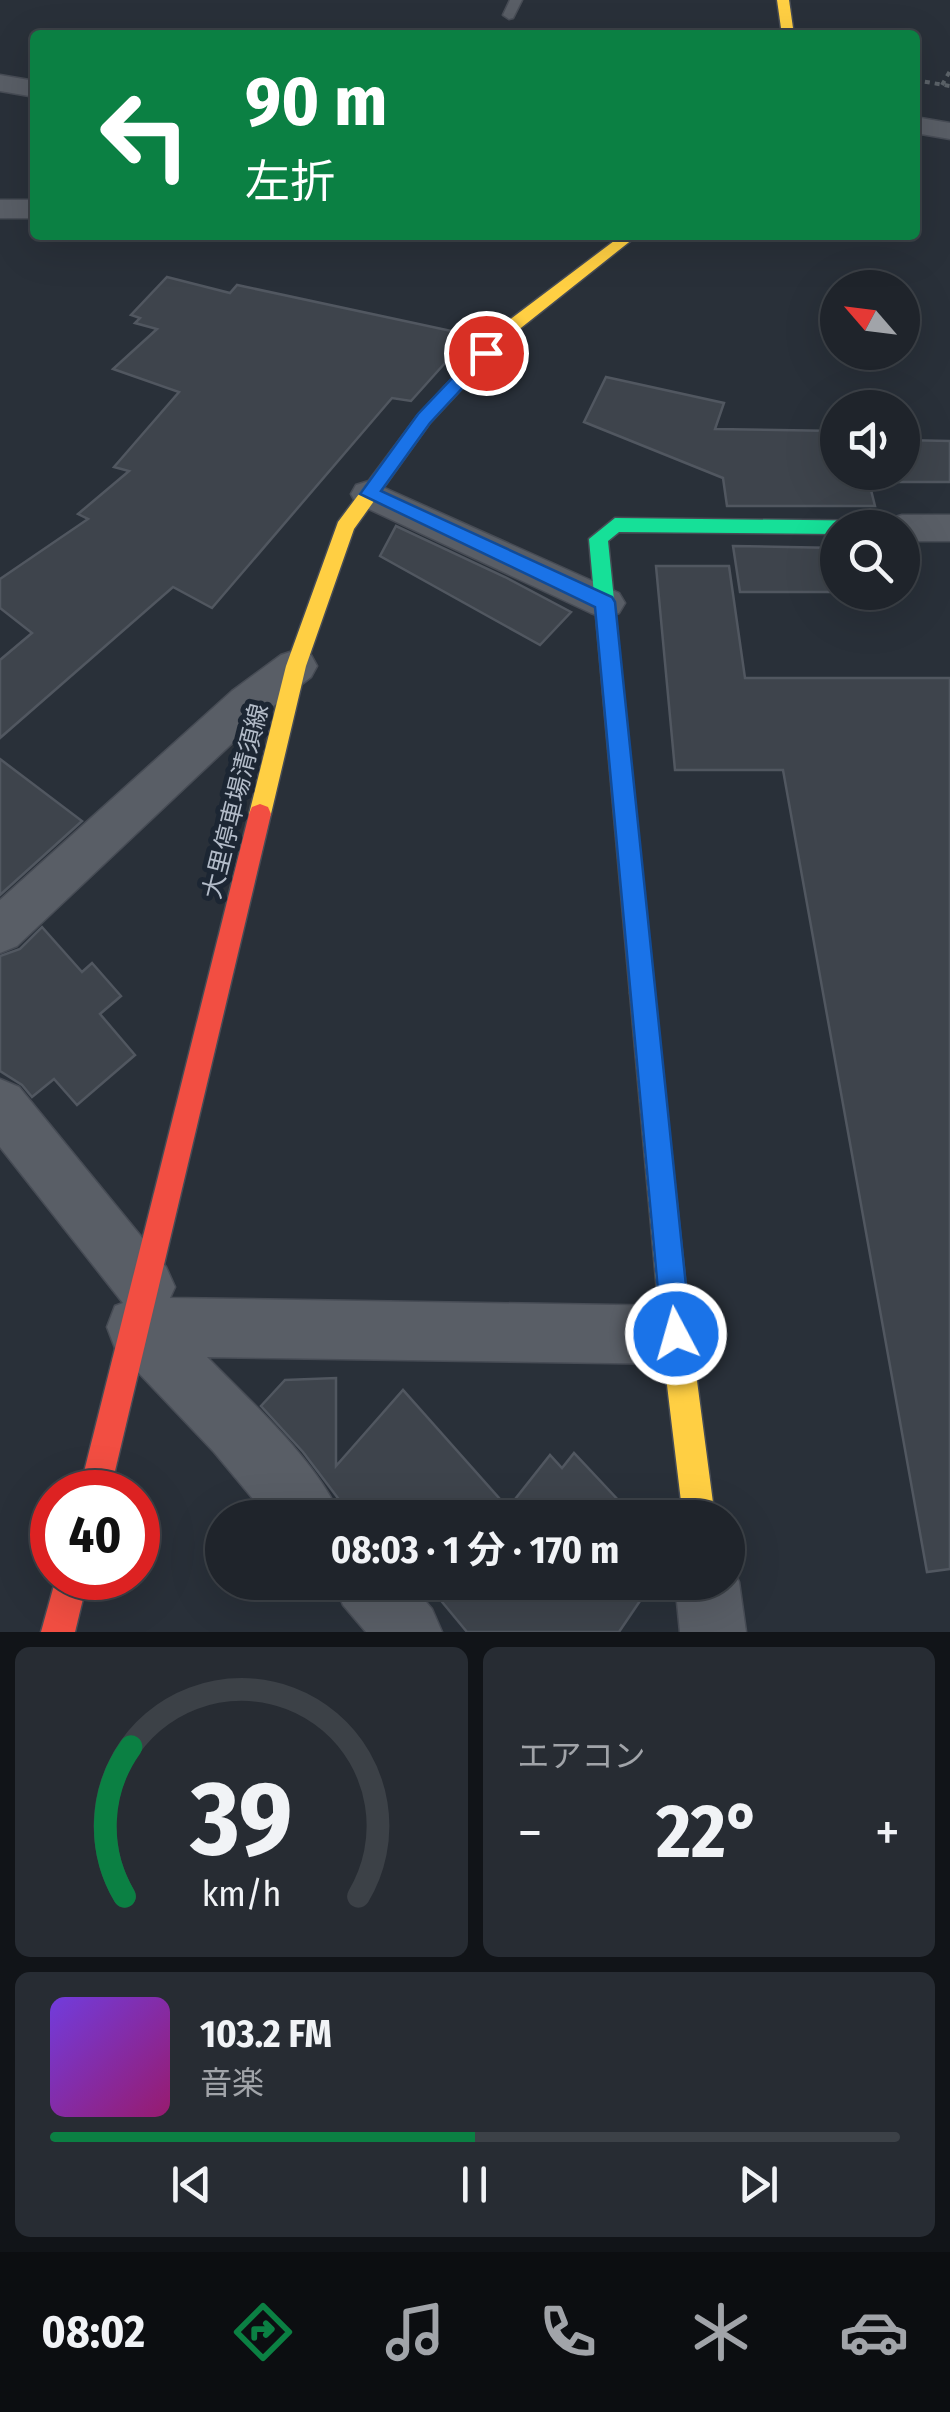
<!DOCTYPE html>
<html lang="ja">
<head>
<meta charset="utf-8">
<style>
	body { margin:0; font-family:"Fira Sans Condensed","Noto Sans JP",sans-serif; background:#272c33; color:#f1f3f6; height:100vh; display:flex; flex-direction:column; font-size:38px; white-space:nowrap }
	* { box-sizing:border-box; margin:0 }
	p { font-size:32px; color:#a1a4a9 }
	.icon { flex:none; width:55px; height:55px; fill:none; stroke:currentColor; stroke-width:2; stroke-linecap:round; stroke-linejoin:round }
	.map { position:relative; height:1632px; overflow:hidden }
	.panel { display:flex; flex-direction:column; gap:15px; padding:15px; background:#111418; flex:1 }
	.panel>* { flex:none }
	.top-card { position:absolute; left:30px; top:30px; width:890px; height:210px; border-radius:10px; box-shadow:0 10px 40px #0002,0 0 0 2px #3c4147; background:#0b8043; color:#fff; overflow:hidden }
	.needle { width:65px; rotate:298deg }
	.fabs { position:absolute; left:820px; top:270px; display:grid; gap:20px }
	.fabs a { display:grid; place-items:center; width:100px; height:100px; border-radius:50%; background:#1f242b; box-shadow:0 10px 40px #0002,0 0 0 2px #3c4147; font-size:50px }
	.speed { position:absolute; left:30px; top:1470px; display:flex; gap:20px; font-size:50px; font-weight:700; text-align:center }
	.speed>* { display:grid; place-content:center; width:130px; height:130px; border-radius:50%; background:#1f242b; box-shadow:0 10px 40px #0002,0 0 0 2px #3c4147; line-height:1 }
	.speed .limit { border:15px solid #d22; background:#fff; color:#111 }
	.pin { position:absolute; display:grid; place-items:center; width:85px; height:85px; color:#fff; margin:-42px; border:5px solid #fff; border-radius:50%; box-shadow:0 2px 10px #0007 }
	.me { position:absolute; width:110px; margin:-55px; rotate:354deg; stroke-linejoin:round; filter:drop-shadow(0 0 8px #0008) }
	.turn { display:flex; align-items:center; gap:35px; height:210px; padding:0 50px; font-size:45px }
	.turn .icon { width:130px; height:130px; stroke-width:2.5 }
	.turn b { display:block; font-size:70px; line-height:85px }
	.big { font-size:75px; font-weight:700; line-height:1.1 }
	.panel .widget { flex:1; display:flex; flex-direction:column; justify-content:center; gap:15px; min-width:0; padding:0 35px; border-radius:15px; background:#272c33 }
	.panel .dial { align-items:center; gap:0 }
	.dial svg { height:260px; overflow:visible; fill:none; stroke:#3c4147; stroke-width:7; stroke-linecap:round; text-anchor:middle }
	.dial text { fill:#f1f3f6; stroke:none }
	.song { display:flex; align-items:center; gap:30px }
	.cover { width:120px; height:120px; border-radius:15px; background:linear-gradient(135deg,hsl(260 70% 55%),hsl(320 70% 35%)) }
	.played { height:10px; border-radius:5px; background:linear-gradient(90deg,#0b8043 50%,#3c4147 50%) }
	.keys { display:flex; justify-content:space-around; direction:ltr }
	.heat { display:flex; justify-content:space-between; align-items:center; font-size:55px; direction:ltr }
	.panel .tiles { flex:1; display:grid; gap:15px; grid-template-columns:1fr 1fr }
	.widget:last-child { grid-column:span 2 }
	.trip { position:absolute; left:205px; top:1500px; width:540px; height:100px; border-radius:50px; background:#1f242b; box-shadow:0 10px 40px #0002,0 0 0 2px #3c4147; font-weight:700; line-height:100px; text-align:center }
	.tab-bar { display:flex; height:160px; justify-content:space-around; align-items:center; background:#0c0e11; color:#a1a4a9 }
	.tab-bar .icon { width:70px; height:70px }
	.tab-bar .active { color:#0b8043 }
	.tab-bar b { font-size:45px; color:#f1f3f6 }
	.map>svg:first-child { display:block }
	.building { fill:#3e444c; stroke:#515760; stroke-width:2.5 }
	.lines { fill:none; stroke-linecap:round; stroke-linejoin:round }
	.lane-casing { stroke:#474c55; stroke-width:3 }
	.street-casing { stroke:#474c55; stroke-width:3 }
	.fast-casing { stroke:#474c55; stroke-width:3 }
	.slow-casing { stroke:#474c55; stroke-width:3 }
	.jam-casing { stroke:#474c55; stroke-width:3 }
	.path { stroke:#5b6268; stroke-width:4; stroke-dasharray:5 5; stroke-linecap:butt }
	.lane { fill:#595e66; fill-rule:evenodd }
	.street { fill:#595e66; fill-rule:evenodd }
	.fast { fill:#16e098; fill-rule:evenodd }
	.slow { fill:#ffcf43; fill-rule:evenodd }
	.jam { fill:#f24e42; fill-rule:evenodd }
	.route { fill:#1a73e8; stroke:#114b97; stroke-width:2.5 }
	.labels { text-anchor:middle; stroke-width:10; stroke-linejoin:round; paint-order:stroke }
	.street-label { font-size:25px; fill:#b3bcc9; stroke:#1c2633 }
</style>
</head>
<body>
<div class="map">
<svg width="950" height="1632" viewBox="0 0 950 1632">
	<rect width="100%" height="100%" fill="#293039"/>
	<g class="building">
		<polygon points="167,277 230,293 237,285 470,335 411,401 392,398 212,608 173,587 0,738 0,660 32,633 0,608 0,579 88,519 78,514 129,471 114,467 179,392 113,369 157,329 135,323 140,318 131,315"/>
		<polygon points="606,377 724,403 715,429 838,431 838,472 902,472 902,440 950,441 950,482 869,482 875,506 727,506 723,478 584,422"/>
		<polygon points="396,526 505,577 571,612 540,645 380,556"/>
		<polygon points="733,546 838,548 838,592 740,592"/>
		<polygon points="656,566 729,566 745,678 950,678 950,1569 927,1572 783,770 675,770"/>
		<polygon points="0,759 82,821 0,895"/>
		<polygon points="42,927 82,972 92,963 121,996 100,1014 135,1055 77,1105 54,1079 32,1097 22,1085 0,1071 0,956 20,949"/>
		<polygon points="336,1378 336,1466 403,1390 508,1508 550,1455 562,1468 574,1453 635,1518 353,1518 303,1452 261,1406 285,1380"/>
		<polygon points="414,1582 633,1582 644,1595 619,1632 467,1632 433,1591 428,1598"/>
	</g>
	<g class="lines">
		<g class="lane-casing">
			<polygon id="lane" points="510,0 522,0 513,18 509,19 503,15"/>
		</g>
		<g class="street-casing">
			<g id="street">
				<polygon points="0,75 35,81 35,97 0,91"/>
				<polygon points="915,117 950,123 950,139 915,133"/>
				<rect x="0" y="200" width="35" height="18"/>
				<polygon points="369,481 619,593 625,603 619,613 605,618 591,613 356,503 351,494 356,485"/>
				<polygon points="902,515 950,515 950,541 902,541 902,528 884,528 889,519"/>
				<polygon points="296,650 311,655 317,666 311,677 262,715 17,946 0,953 0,900 232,691 281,655"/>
				<path d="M0 1079 19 1087 166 1267 175 1287 170 1298 676 1306 697 1314 705 1335 697 1356 676 1364 207 1357C249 1400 319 1463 341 1518H269L214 1452 115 1348 107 1327 115 1306 123 1303 0 1147Z"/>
				<polygon points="728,1558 739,1582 746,1632 680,1632 675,1582 728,1582"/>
				<polygon points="334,1582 409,1582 432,1609 442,1632 366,1632 343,1605"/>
			</g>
		</g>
		<g class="fast-casing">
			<polygon id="fast" points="615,518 888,521 897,528 838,528 838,534 619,532 608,541 654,993 651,1001 642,1005 633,1001 630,993 589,539"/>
		</g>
		<g class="slow-casing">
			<g id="slow">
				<polygon points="777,0 789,0 794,35 782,35"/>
				<polygon points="622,235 638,235 512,335 430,423 354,529 306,666 271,814 268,821 252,821 249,814 286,666 338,522 418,415 500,327"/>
				<polygon points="642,981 651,985 654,993 691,1335 715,1518 683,1518 661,1335 630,993 633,985"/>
			</g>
		</g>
		<g class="jam-casing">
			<g id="jam">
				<polygon points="260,804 268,807 271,814 110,1492 79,1492 249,814 252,807"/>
				<polygon points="56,1578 88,1578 75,1632 41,1632"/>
			</g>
		</g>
		<g class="path">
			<polyline points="915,80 950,86"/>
			<polyline points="942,85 950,71"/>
		</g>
		<use href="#lane" class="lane"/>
		<use href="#street" class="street"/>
		<use href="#fast" class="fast"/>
		<use href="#slow" class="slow"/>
		<use href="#jam" class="jam"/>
	</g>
	<polygon class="route" points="486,348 492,349 492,356 430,423 381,491 612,597 615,602 691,1334 687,1345 676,1349 666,1345 662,1334 595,607 360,494 418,414 480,349"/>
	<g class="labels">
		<g class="street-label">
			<text transform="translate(235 801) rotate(-76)" y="9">大里停車場清須線</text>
		</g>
	</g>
</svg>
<div class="fabs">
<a><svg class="needle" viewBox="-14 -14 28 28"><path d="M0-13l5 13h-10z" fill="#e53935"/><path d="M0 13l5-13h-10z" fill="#a1a4a9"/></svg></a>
<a><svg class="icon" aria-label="sound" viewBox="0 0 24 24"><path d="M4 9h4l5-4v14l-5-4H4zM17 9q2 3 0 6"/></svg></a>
<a><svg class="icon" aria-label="search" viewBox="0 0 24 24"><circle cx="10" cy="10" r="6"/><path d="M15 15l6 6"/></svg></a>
</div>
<div class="speed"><div class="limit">40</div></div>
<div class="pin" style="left:486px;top:353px;background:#d93025"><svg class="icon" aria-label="arrive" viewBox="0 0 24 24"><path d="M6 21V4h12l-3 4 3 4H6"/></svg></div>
<svg class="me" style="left:676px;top:1334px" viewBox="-20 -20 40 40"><circle r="17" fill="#1a73e8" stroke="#fff" stroke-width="3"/><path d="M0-11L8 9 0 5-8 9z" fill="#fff"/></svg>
<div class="trip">08:03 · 1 分 · 170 m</div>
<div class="top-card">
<div class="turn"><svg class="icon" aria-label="left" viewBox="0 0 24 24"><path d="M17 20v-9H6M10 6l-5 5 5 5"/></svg><div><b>90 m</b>左折</div></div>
</div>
</div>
<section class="panel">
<div class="tiles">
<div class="widget dial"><svg viewBox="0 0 100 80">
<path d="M14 69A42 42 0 1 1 86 69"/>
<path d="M14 69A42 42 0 0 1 16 23" stroke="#0b8043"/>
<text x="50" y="56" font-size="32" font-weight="700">39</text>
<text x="50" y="72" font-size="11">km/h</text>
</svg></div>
<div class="widget"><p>エアコン</p>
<div class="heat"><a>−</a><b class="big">22°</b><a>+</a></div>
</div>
<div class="widget">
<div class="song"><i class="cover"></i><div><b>103.2 FM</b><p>音楽</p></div></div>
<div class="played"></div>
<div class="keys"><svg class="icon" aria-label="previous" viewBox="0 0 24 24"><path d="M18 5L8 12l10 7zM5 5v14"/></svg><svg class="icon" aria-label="pause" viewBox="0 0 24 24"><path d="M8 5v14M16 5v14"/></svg><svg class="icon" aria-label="next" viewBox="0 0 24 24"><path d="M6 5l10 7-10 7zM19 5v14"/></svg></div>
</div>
</div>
</section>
<nav class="tab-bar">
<b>08:02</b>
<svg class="icon active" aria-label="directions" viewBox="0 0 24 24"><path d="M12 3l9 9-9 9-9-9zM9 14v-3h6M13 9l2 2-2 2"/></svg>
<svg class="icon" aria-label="music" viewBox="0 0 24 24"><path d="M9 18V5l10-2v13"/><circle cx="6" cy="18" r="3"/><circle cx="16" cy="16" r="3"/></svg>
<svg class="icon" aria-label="phone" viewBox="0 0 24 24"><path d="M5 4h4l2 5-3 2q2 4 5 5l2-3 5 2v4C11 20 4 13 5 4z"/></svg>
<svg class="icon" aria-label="climate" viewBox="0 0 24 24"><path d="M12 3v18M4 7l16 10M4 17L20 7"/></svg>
<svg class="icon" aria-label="car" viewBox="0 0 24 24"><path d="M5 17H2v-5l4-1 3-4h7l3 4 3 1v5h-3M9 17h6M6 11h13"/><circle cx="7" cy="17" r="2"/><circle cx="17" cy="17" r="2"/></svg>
</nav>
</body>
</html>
